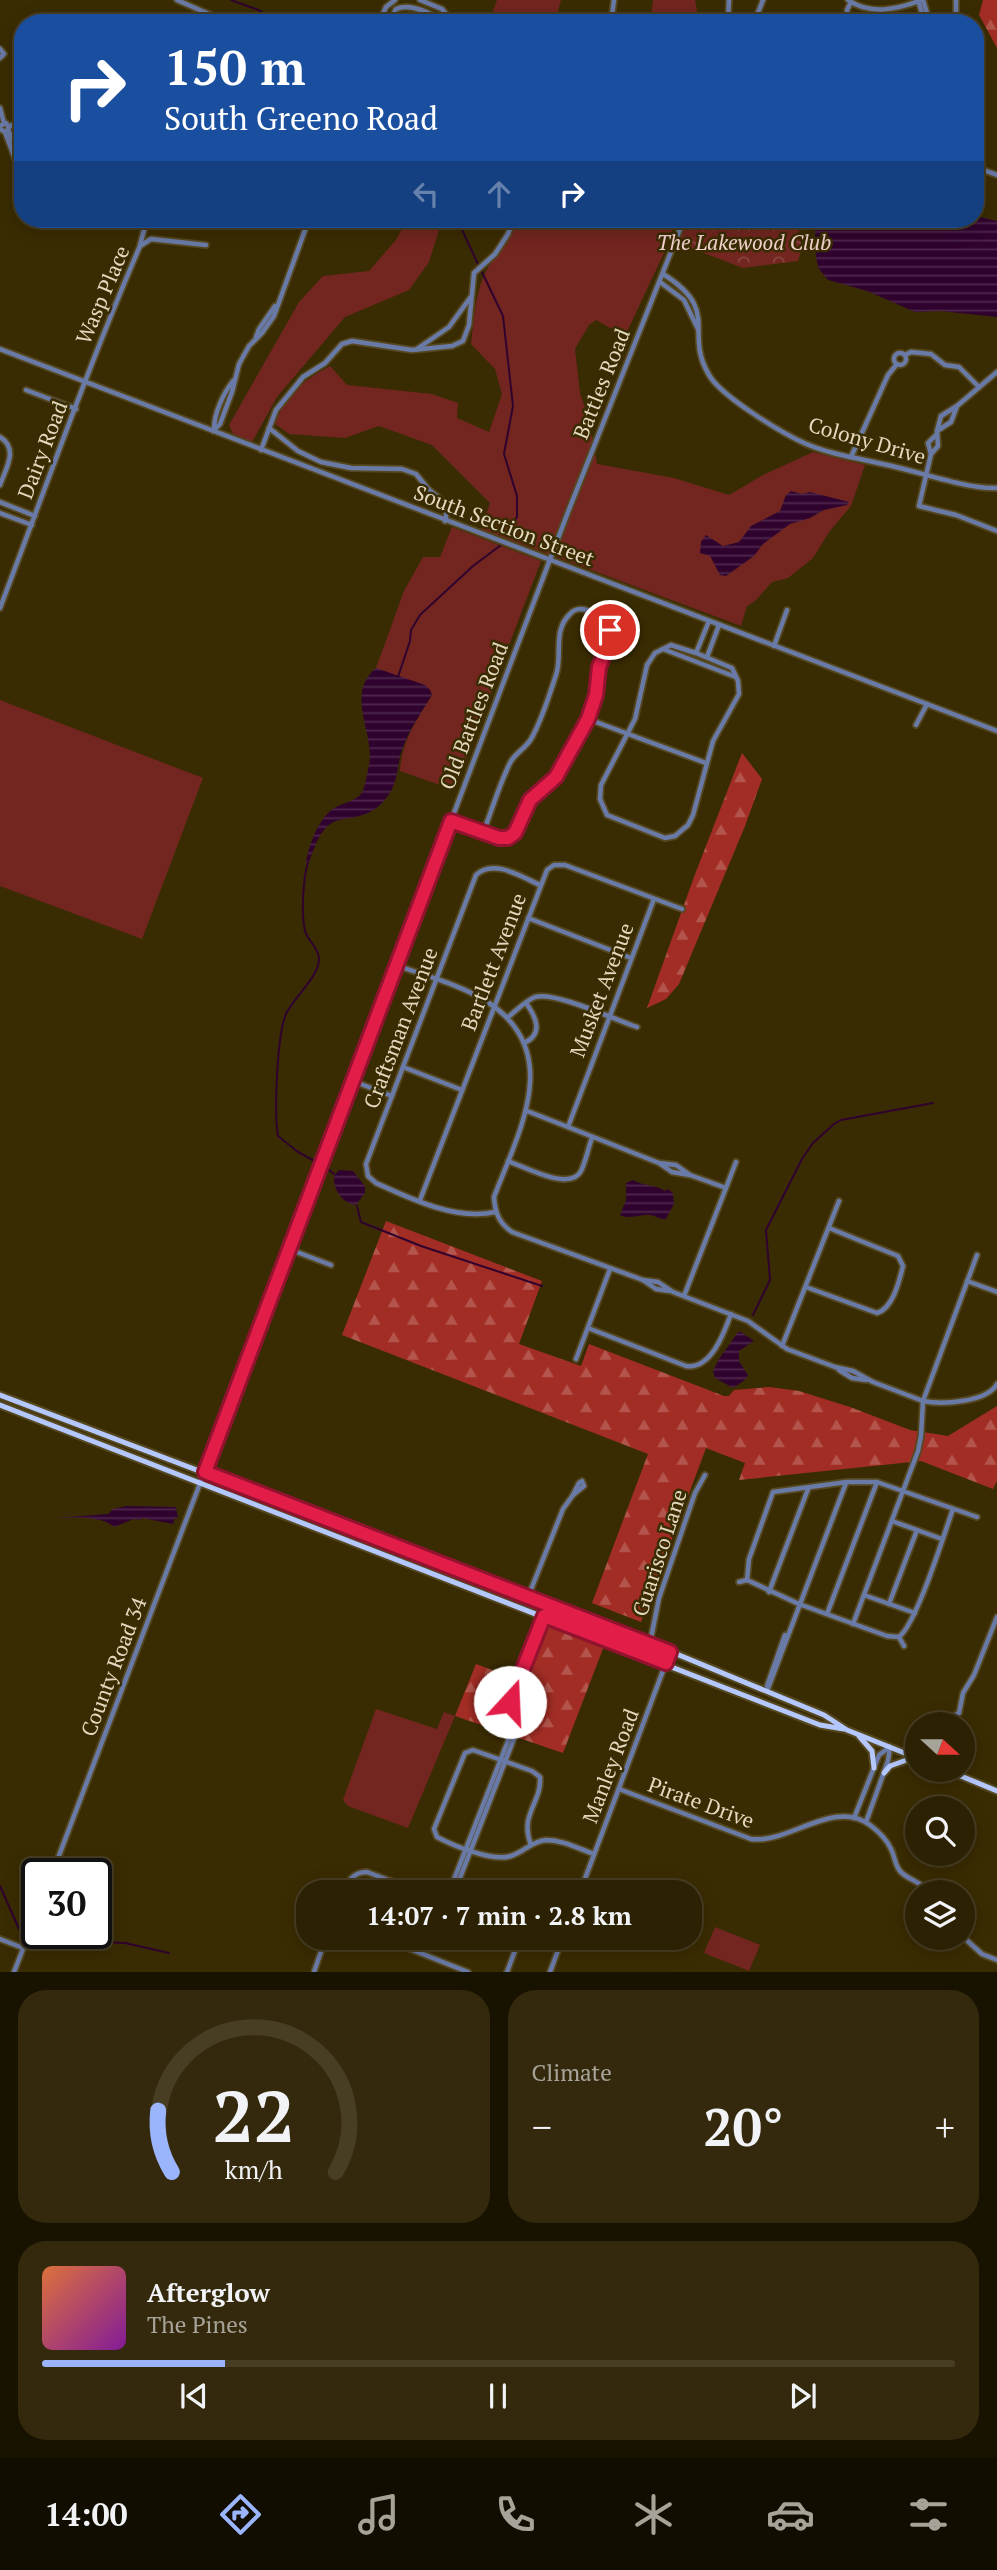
<!DOCTYPE html>
<html lang="en">
<head>
<meta charset="utf-8">
<style>
	body { margin:0; font-family:"PT Serif",serif; background:#34290c; color:#f1f3f6; height:100vh; display:flex; flex-direction:column; font-size:26px; white-space:nowrap }
	* { box-sizing:border-box; margin:0 }
	p { font-size:23px; color:#a6a399 }
	.icon { flex:none; width:38px; height:38px; fill:none; stroke:currentColor; stroke-width:2; stroke-linecap:round; stroke-linejoin:round }
	.map { position:relative; height:1972px; overflow:hidden }
	.drawer { display:flex; flex-direction:column; gap:18px; padding:18px; background:#181201; flex:1 }
	.drawer>* { flex:none }
	.banner { position:absolute; left:14px; top:14px; width:970px; height:214px; border-radius:28px; box-shadow:0 4px 18px #0003,0 0 0 2px #483e24; background:#1a4fa0; color:#fff; overflow:hidden }
	.needle { width:46px; rotate:111deg }
	.tools { position:absolute; left:905px; top:1712px; display:grid; gap:14px }
	.tools a { display:grid; place-items:center; width:70px; height:70px; border-radius:50%; background:#2c2102; box-shadow:0 4px 18px #0003,0 0 0 2px #483e24; font-size:35px }
	.speed { position:absolute; left:21px; top:1858px; display:flex; gap:14px; font-size:35px; font-weight:700; text-align:center }
	.speed>* { display:grid; place-content:center; width:91px; height:91px; border-radius:50%; background:#2c2102; box-shadow:0 4px 18px #0003,0 0 0 2px #483e24; line-height:1 }
	.speed .limit { border:4px solid #111; border-radius:10px; background:#fff; color:#111 }
	.pin { position:absolute; display:grid; place-items:center; width:60px; height:60px; color:#fff; margin:-30px; border:4px solid #fff; border-radius:50%; box-shadow:0 2px 7px #0007 }
	.me { position:absolute; width:77px; margin:-38px; rotate:20deg; stroke-linejoin:round; filter:drop-shadow(0 0 5px #0008) }
	.turn { display:flex; align-items:center; gap:24px; height:147px; padding:0 35px; font-size:32px }
	.turn .icon { width:91px; height:91px; stroke-width:2.5 }
	.turn b { display:block; font-size:49px; line-height:60px }
	.lanes { display:flex; align-items:center; height:66px; padding:0 35px; background:#0003; justify-content:center; gap:35px; direction:ltr }
	.lanes .off { opacity:.35 }
	.big { font-size:52px; font-weight:600; line-height:1.1 }
	.drawer .tile { flex:1; display:flex; flex-direction:column; justify-content:center; gap:10px; min-width:0; padding:0 24px; border-radius:28px; background:#34290c }
	.drawer .dial { align-items:center; gap:0 }
	.dial svg { height:182px; overflow:visible; fill:none; stroke:#483e24; stroke-width:7; stroke-linecap:round; text-anchor:middle }
	.dial text { fill:#f1f3f6; stroke:none }
	.song { display:flex; align-items:center; gap:21px }
	.cover { width:84px; height:84px; border-radius:10px; background:linear-gradient(135deg,hsl(20 70% 55%),hsl(290 70% 35%)) }
	.played { height:7px; border-radius:4px; background:linear-gradient(90deg,#9bb5fd 20%,#483e24 20%) }
	.keys { display:flex; justify-content:space-around; direction:ltr }
	.heat { display:flex; justify-content:space-between; align-items:center; font-size:38px; direction:ltr }
	.drawer .tiles { flex:1; display:grid; gap:18px; grid-template-columns:1fr 1fr }
	.tile:last-child { grid-column:span 2 }
	.trip { position:absolute; left:296px; top:1880px; width:406px; height:70px; border-radius:28px; background:#2c2102; box-shadow:0 4px 18px #0003,0 0 0 2px #483e24; font-weight:600; line-height:70px; text-align:center }
	.tab-bar { display:flex; height:112px; justify-content:space-around; align-items:center; background:#120d01; color:#a6a399 }
	.tab-bar .icon { width:49px; height:49px }
	.tab-bar .on { color:#9bb5fd }
	.tab-bar b { font-size:32px; color:#f1f3f6 }
	.map>svg:first-child { display:block }
	.green { fill:#72261f }
	.forest { fill:url(#forest-firs) }
	.park { fill:url(#park-crowns) }
	.water { fill:url(#water-rules) }
	.lines { fill:none; stroke-linecap:round; stroke-linejoin:round }
	.stream { stroke:#30032f; stroke-width:2 }
	.minor-casing { stroke:#554820; stroke-width:8 }
	.major-casing { stroke:#554820; stroke-width:9 }
	.minor { stroke:#6a7aa6; stroke-width:4.5 }
	.major { stroke:#b4c8fe; stroke-width:5 }
	.route-casing { stroke:#92132f; stroke-width:18 }
	.route { stroke:#e11d48; stroke-width:12 }
	.labels { text-anchor:middle; stroke-width:5; stroke-linejoin:round; paint-order:stroke }
	.park-label { font-size:21px; font-style:italic; fill:#f3d3ce; stroke:#3a2c02 }
	.street-label { font-size:21px; fill:#e4d9bf; stroke:#3a2c02 }
</style>
</head>
<body>
<div class="map">
<svg width="997" height="1972" viewBox="0 0 997 1972">
	<defs>
		<pattern id="forest-firs" width="22" height="20" patternUnits="userSpaceOnUse" patternTransform="scale(1.75)"><rect width="22" height="20" fill="#a22d24"/><path d="M5 1l3.5 6h-7zM16 11l3.5 6h-7z" fill="#b3554c"/></pattern>
		<pattern id="park-crowns" width="20" height="18" patternUnits="userSpaceOnUse" patternTransform="scale(1.75)"><rect width="20" height="18" fill="#72261f"/><path d="M2 6a3 3 0 1 1 6 0M12 15a3 3 0 1 1 6 0" fill="none" stroke="#86453e"/></pattern>
		<pattern id="water-rules" width="6" height="5" patternUnits="userSpaceOnUse" patternTransform="scale(1.75)"><rect width="6" height="5" fill="#30032f"/><path d="M0 2.5h6" fill="none" stroke="#4e274b"/></pattern>
	</defs>
	<rect width="100%" height="100%" fill="#3a2c02"/>
	<g class="green">
		<polygon points="497,0 561,0 555,23 489,23"/>
		<polygon points="653,0 695,0 699,23 650,23"/>
		<polygon points="407,219 457,219 439,230 429,262 409,290 345,317 277,397 252,442 233,434 229,425 299,302 323,276 369,271 396,240"/>
		<path d="M520 219H676L664 253 625 336 596 320 589 325 575 349 580 393 589 420 597 464 674 478 729 495 763 475 813 452 865 465 851 506 829 532 813 558 788 578 772 582 755 601 747 606 741 626 481 529 490 503 432 445 379 426 345 438 289 434 275 424C285 395 304 380 330 366L347 385 432 394 458 403 457 418 489 432 502 394 495 369 471 344C474 319 475 292 487 269 497 252 512 238 520 219Z"/>
		<path d="M452 527 541 561 454 790 400 771C401 743 417 719 432 695L430 690 376 668 404 591 423 557H440Z"/>
		<polygon points="0,700 203,778 142,939 0,886"/>
		<polygon points="376,1709 437,1729 444,1712 455,1716 408,1828 348,1806 343,1800"/>
		<polygon points="715,1927 760,1945 749,1971 704,1953"/>
	</g>
	<g class="forest">
		<polygon points="983,0 997,0 997,48 979,15"/>
		<polygon points="742,753 762,779 745,826 679,984 666,999 647,1008 694,877"/>
		<polygon points="386,1221 542,1281 519,1344 581,1366 589,1344 724,1396 729,1396 734,1390 769,1387 799,1391 850,1407 910,1430 948,1436 997,1406 997,1481 993,1489 921,1461 739,1480 745,1463 706,1448 641,1622 592,1603 648,1454 342,1335"/>
		<polygon points="537,1620 604,1646 563,1753 455,1716 476,1664 514,1678"/>
	</g>
	<polygon class="park" points="687,219 804,219 799,231 802,248 798,261 743,268 678,243"/>
	<g class="water">
		<polygon points="975,216 997,221 997,317 940,311 915,312 867,291 828,280 819,269 816,258 815,228 818,219 975,219"/>
		<polygon points="791,491 802,494 810,492 849,502 847,505 824,510 810,518 790,524 763,544 754,556 726,576 720,575 710,556 700,553 701,542 706,535 723,546 739,542 751,526 780,511 786,495"/>
		<path d="M376 668 425 685 430 690 432 695C421 713 407 733 401 753 397 767 398 781 389 794 375 815 361 816 339 820 321 824 314 848 309 863L306 862C309 845 319 816 336 807 344 803 354 801 360 795 365 790 366 777 368 770 378 736 343 696 376 668Z"/>
		<path d="M339 1170 353 1171 365 1186V1193L356 1205C342 1203 333 1190 334 1176Z"/>
		<path d="M633 1180C643 1186 657 1185 665 1191L668 1189 673 1193 674 1204 666 1219C660 1220 657 1216 650 1215 639 1214 630 1220 620 1215L626 1200V1183Z"/>
		<polygon points="738,1332 741,1332 754,1341 739,1351 739,1361 748,1375 745,1380 733,1388 715,1378 713,1371 719,1359"/>
		<path d="M126 1506 176 1507 178 1518H175L173 1524 142 1518 141 1520 134 1519 114 1527C102 1515 71 1518 55 1518L108 1514 113 1509Z"/>
	</g>
	<g class="lines">
		<g class="stream">
			<polyline points="231,0 261,11 266,23"/>
			<polyline points="457,219 478,264"/>
			<polyline points="481,270 503,316 513,406 504,454 517,496 517,517 505,534"/>
			<polyline points="398,677 410,641 411,630 420,615 473,566 501,545"/>
			<path d="M308 862C303 879 301 914 305 931 308 941 319 948 319 959 319 977 293 998 286 1014 277 1035 274 1112 278 1136L298 1152 318 1163"/>
			<polyline points="325,1167 334,1174"/>
			<polyline points="357,1206 361,1222 421,1246 542,1286"/>
			<polyline points="753,1315 770,1280 766,1230 802,1159 813,1143 834,1124 841,1120 933,1103"/>
			<polyline points="0,1886 23,1938"/>
			<polyline points="58,1940 125,1943 169,1953"/>
			<polyline points="32,1942 52,1941"/>
		</g>
		<g class="minor-casing">
			<g id="minor">
				<polyline points="177,0 229,23"/>
				<polyline points="420,0 442,9 453,23"/>
				<path d="M848 0C871 16 898 9 922 0"/>
				<polyline points="918,0 925,23"/>
				<polyline points="923,0 930,23"/>
				<polyline points="956,0 956,23"/>
				<polyline points="379,23 386,7 395,0"/>
				<path d="M389 23 396 9C410 3 433 13 443 23"/>
				<polyline points="611,23 614,0"/>
				<polyline points="728,23 729,0"/>
				<polyline points="754,23 763,0"/>
				<polyline points="849,23 847,10 851,2"/>
				<polyline points="0,49 4,54 0,58"/>
				<polyline points="0,108 4,123"/>
				<polyline points="0,126 6,123 9,128 5,132 0,129"/>
				<polyline points="9,126 23,123"/>
				<polyline points="8,130 16,147 15,154"/>
				<polyline points="5,132 23,180"/>
				<polyline points="975,167 997,175"/>
				<polyline points="344,219 353,222 365,219"/>
				<polyline points="140,245 147,219"/>
				<path d="M663 274C722 311 683 331 709 375 721 396 780 432 804 443 831 455 863 459 892 466 922 473 968 489 997 488"/>
				<polyline points="660,282 684,300 698,329"/>
				<polyline points="256,337 259,329 275,306"/>
				<polyline points="0,349 997,731"/>
				<polyline points="417,349 449,327 470,298"/>
				<circle cx="900" cy="359" r="6"/>
				<polyline points="905,355 911,352 931,354 945,365 959,367 979,387"/>
				<polyline points="26,390 76,409"/>
				<polyline points="957,406 951,422 937,431 941,416 957,406 997,372"/>
				<polyline points="269,428 298,451 321,462 351,468 402,469 416,474 429,490 448,505 445,521"/>
				<path d="M214 430C214 413 223 394 233 381"/>
				<polyline points="213,431 220,424 232,392 239,364 249,346 262,333 274,316 309,219"/>
				<polyline points="937,434 928,443 931,454 938,446 937,431"/>
				<path d="M0 437C19 449 6 468 0 485"/>
				<polyline points="261,450 276,410 303,377 325,363 342,344 352,341 412,350 452,346 463,341 469,325 474,273 495,254 508,234 514,219"/>
				<polyline points="931,454 919,506 956,515 997,531"/>
				<polyline points="851,457 888,375 897,364"/>
				<polyline points="0,502 35,516"/>
				<polyline points="0,513 32,525"/>
				<path d="M0 608C46 487 89 364 140 246L151 239 206 245"/>
				<polyline points="774,646 787,610"/>
				<polyline points="663,649 736,677"/>
				<polyline points="696,653 732,668 738,681 739,694 713,741 693,815 688,825 675,836 665,838 607,815 600,799 601,785 635,719 647,665 655,653 671,645 696,653 709,621"/>
				<polyline points="707,657 719,625"/>
				<polyline points="916,725 927,704"/>
				<polyline points="451,821 494,837 504,839 511,836 517,830 529,800 556,777 588,719 706,763"/>
				<path d="M483 833C492 810 499 785 510 763 515 753 525 749 531 739 542 720 549 696 556 675 563 655 552 631 570 614 575 608 583 608 589 611 627 623 603 643 599 667 595 687 595 699 588 719"/>
				<polyline points="654,899 568,1127 659,1163 676,1165 690,1175 672,1172 659,1163"/>
				<polyline points="528,918 631,958"/>
				<path d="M396 965C425 976 459 984 486 1001 565 1051 519 1131 494 1197 495 1213 499 1223 512 1232L643 1280 656 1289 670 1291"/>
				<path d="M508 1017C516 1011 525 1001 535 997 555 991 615 1020 637 1027"/>
				<path d="M524 1043C544 1034 536 1017 526 1003"/>
				<polyline points="403,1067 462,1090"/>
				<polyline points="353,1081 392,1096"/>
				<polyline points="527,1111 568,1127"/>
				<path d="M508 1161C525 1167 570 1192 581 1171 586 1161 588 1148 592 1138"/>
				<polyline points="690,1175 726,1188"/>
				<polyline points="420,1200 547,870 554,865 565,865 682,909"/>
				<path d="M495 1212C457 1221 411 1199 376 1183L368 1176 366 1164 476 875C493 858 522 877 540 885"/>
				<polyline points="289,1249 331,1265"/>
				<path d="M977 1255 923 1401C942 1405 987 1402 997 1384"/>
				<polyline points="643,1280 658,1282 673,1292 748,1321 787,1349 835,1367 853,1371 873,1382 923,1401 921,1436 918,1451 853,1624"/>
				<polyline points="967,1281 997,1292"/>
				<path d="M806 1287 877 1313C893 1308 899 1282 903 1266L898 1256 829 1228"/>
				<polyline points="684,1296 736,1162"/>
				<path d="M588 1328 686 1366C711 1370 724 1333 731 1314"/>
				<polyline points="782,1346 839,1201"/>
				<polyline points="576,1359 610,1269"/>
				<polyline points="839,1370 852,1378 866,1380"/>
				<polygon points="582,1481 584,1486 573,1495 579,1483"/>
				<polyline points="892,1521 942,1539"/>
				<polyline points="747,1580 749,1559 773,1492 847,1482 877,1482 977,1517"/>
				<polyline points="747,1580 799,1604 887,1636 899,1637"/>
				<polyline points="739,1582 747,1580"/>
				<polyline points="769,1592 808,1489"/>
				<polyline points="864,1595 915,1613"/>
				<polyline points="528,1597 563,1509 573,1495"/>
				<polyline points="889,1604 917,1530"/>
				<polyline points="827,1614 877,1482"/>
				<path d="M899 1637C917 1623 944 1534 953 1509"/>
				<polyline points="899,1637 904,1646"/>
				<polyline points="650,1643 659,1598 695,1493 705,1475"/>
				<polyline points="767,1686 785,1635"/>
				<polyline points="767,1691 846,1483"/>
				<polyline points="941,1724 959,1713 963,1693 974,1675 997,1617"/>
				<path d="M619 1789 751 1839C789 1844 834 1798 870 1825 878 1831 887 1840 891 1849 895 1856 895 1868 902 1873 911 1881 920 1881 928 1892"/>
				<polyline points="854,1818 879,1755 890,1747"/>
				<polyline points="866,1822 888,1761 890,1747"/>
				<path d="M531 1845C519 1814 542 1803 540 1777L532 1771 473 1750 465 1753 434 1829 437 1837C454 1846 493 1862 511 1856 524 1852 532 1841 546 1840 563 1840 579 1849 594 1854"/>
				<polyline points="52,1874 568,512 684,219"/>
				<polyline points="453,1882 511,1733 516,1728"/>
				<path d="M458 1883 515 1736C517 1722 509 1711 511 1698L544 1617"/>
				<path d="M344 1892C348 1881 353 1872 367 1872L420 1892"/>
				<path d="M435 1892C440 1882 448 1880 458 1883L466 1892"/>
				<polyline points="580,1892 670,1652"/>
				<polyline points="962,1936 982,1954 997,1960"/>
				<polyline points="380,1937 468,1972"/>
				<polyline points="539,1937 560,1945"/>
				<polyline points="0,1939 23,1948"/>
				<polyline points="14,1972 37,1913"/>
				<polyline points="314,1972 326,1937"/>
				<polyline points="507,1972 520,1937"/>
				<polyline points="550,1972 563,1937"/>
			</g>
		</g>
		<g class="major-casing">
			<g id="major">
				<polyline points="0,1395 650,1643 824,1715 847,1730 917,1758"/>
				<polyline points="0,1405 820,1725 844,1729"/>
				<polyline points="859,1736 872,1751 874,1768"/>
				<polyline points="944,1769 997,1791"/>
				<polyline points="884,1773 890,1766 915,1757"/>
			</g>
		</g>
		<use href="#minor" class="minor"/>
		<use href="#major" class="major"/>
	</g>
	<g class="lines">
		<g class="route-casing">
			<polyline id="route" points="510,1702 544,1616 666,1663 670,1652 205,1472 451,821 499,838 508,838 515,833 530,800 556,777 588,719 596,695 599,667 609,643 610,630"/>
		</g>
		<use href="#route" class="route"/>
	</g>
	<g class="labels">
		<g class="park-label">
			<text x="744" y="250">The Lakewood Club</text>
		</g>
		<g class="street-label">
			<text transform="translate(103 295) rotate(-67)" y="7">Wasp Place</text>
			<text transform="translate(602 384) rotate(-68)" y="7">Battles Road</text>
			<text transform="translate(867 441) rotate(16)" y="7">Colony Drive</text>
			<text transform="translate(43 450) rotate(-69)" y="7">Dairy Road</text>
			<text transform="translate(504 526) rotate(21)" y="7">South Section Street</text>
			<text transform="translate(474 716) rotate(-69)" y="7">Old Battles Road</text>
			<text transform="translate(494 962) rotate(-69)" y="7">Bartlett Avenue</text>
			<text transform="translate(602 990) rotate(-69)" y="7">Musket Avenue</text>
			<text transform="translate(401 1028) rotate(-69)" y="7">Craftsman Avenue</text>
			<text transform="translate(660 1553) rotate(-72)" y="7">Guarisco Lane</text>
			<text transform="translate(114 1667) rotate(-69)" y="7">County Road 34</text>
			<text transform="translate(611 1766) rotate(-69)" y="7">Manley Road</text>
			<text transform="translate(701 1803) rotate(20)" y="7">Pirate Drive</text>
		</g>
	</g>
</svg>
<div class="tools">
<a><svg class="needle" viewBox="-14 -14 28 28"><path d="M0-13l5 13h-10z" fill="#e53935"/><path d="M0 13l5-13h-10z" fill="#a6a399"/></svg></a>
<a><svg class="icon" aria-label="search" viewBox="0 0 24 24"><circle cx="10" cy="10" r="6"/><path d="M15 15l6 6"/></svg></a>
<a><svg class="icon" aria-label="layers" viewBox="0 0 24 24"><path d="M12 4l9 5-9 5-9-5zM3 14l9 5 9-5"/></svg></a>
</div>
<div class="speed"><div class="limit">30</div></div>
<div class="pin" style="left:610px;top:630px;background:#d93025"><svg class="icon" aria-label="arrive" viewBox="0 0 24 24"><path d="M6 21V4h12l-3 4 3 4H6"/></svg></div>
<svg class="me" style="left:510px;top:1702px" viewBox="-20 -20 40 40"><circle r="19" fill="#fff"/><path d="M0-13L10 11 0 6-10 11z" fill="#e11d48"/></svg>
<div class="trip">14:07 · 7 min · 2.8 km</div>
<div class="banner">
<div class="turn"><svg class="icon" aria-label="right" viewBox="0 0 24 24"><path d="M7 20v-9h11M14 6l5 5-5 5"/></svg><div><b>150 m</b>South Greeno Road</div></div>
<div class="lanes"><svg class="icon off" aria-label="left" viewBox="0 0 24 24"><path d="M17 20v-9H6M10 6l-5 5 5 5"/></svg><svg class="icon off" aria-label="ahead" viewBox="0 0 24 24"><path d="M12 20V5M6 11l6-6 6 6"/></svg><svg class="icon" aria-label="right" viewBox="0 0 24 24"><path d="M7 20v-9h11M14 6l5 5-5 5"/></svg></div>
</div>
</div>
<section class="drawer">
<div class="tiles">
<div class="tile dial"><svg viewBox="0 0 100 80">
<path d="M14 69A42 42 0 1 1 86 69"/>
<path d="M14 69A42 42 0 0 1 8 42" stroke="#9bb5fd"/>
<text x="50" y="56" font-size="32" font-weight="700">22</text>
<text x="50" y="72" font-size="11">km/h</text>
</svg></div>
<div class="tile"><p>Climate</p>
<div class="heat"><a>−</a><b class="big">20°</b><a>+</a></div>
</div>
<div class="tile">
<div class="song"><i class="cover"></i><div><b>Afterglow</b><p>The Pines</p></div></div>
<div class="played"></div>
<div class="keys"><svg class="icon" aria-label="previous" viewBox="0 0 24 24"><path d="M18 5L8 12l10 7zM5 5v14"/></svg><svg class="icon" aria-label="pause" viewBox="0 0 24 24"><path d="M8 5v14M16 5v14"/></svg><svg class="icon" aria-label="next" viewBox="0 0 24 24"><path d="M6 5l10 7-10 7zM19 5v14"/></svg></div>
</div>
</div>
</section>
<nav class="tab-bar">
<b>14:00</b>
<svg class="icon on" aria-label="directions" viewBox="0 0 24 24"><path d="M12 3l9 9-9 9-9-9zM9 14v-3h6M13 9l2 2-2 2"/></svg>
<svg class="icon" aria-label="music" viewBox="0 0 24 24"><path d="M9 18V5l10-2v13"/><circle cx="6" cy="18" r="3"/><circle cx="16" cy="16" r="3"/></svg>
<svg class="icon" aria-label="phone" viewBox="0 0 24 24"><path d="M5 4h4l2 5-3 2q2 4 5 5l2-3 5 2v4C11 20 4 13 5 4z"/></svg>
<svg class="icon" aria-label="climate" viewBox="0 0 24 24"><path d="M12 3v18M4 7l16 10M4 17L20 7"/></svg>
<svg class="icon" aria-label="car" viewBox="0 0 24 24"><path d="M5 17H2v-5l4-1 3-4h7l3 4 3 1v5h-3M9 17h6M6 11h13"/><circle cx="7" cy="17" r="2"/><circle cx="17" cy="17" r="2"/></svg>
<svg class="icon" aria-label="filters" viewBox="0 0 24 24"><path d="M4 7h16M4 17h16"/><circle cx="9" cy="7" r="2"/><circle cx="15" cy="17" r="2"/></svg>
</nav>
</body>
</html>
